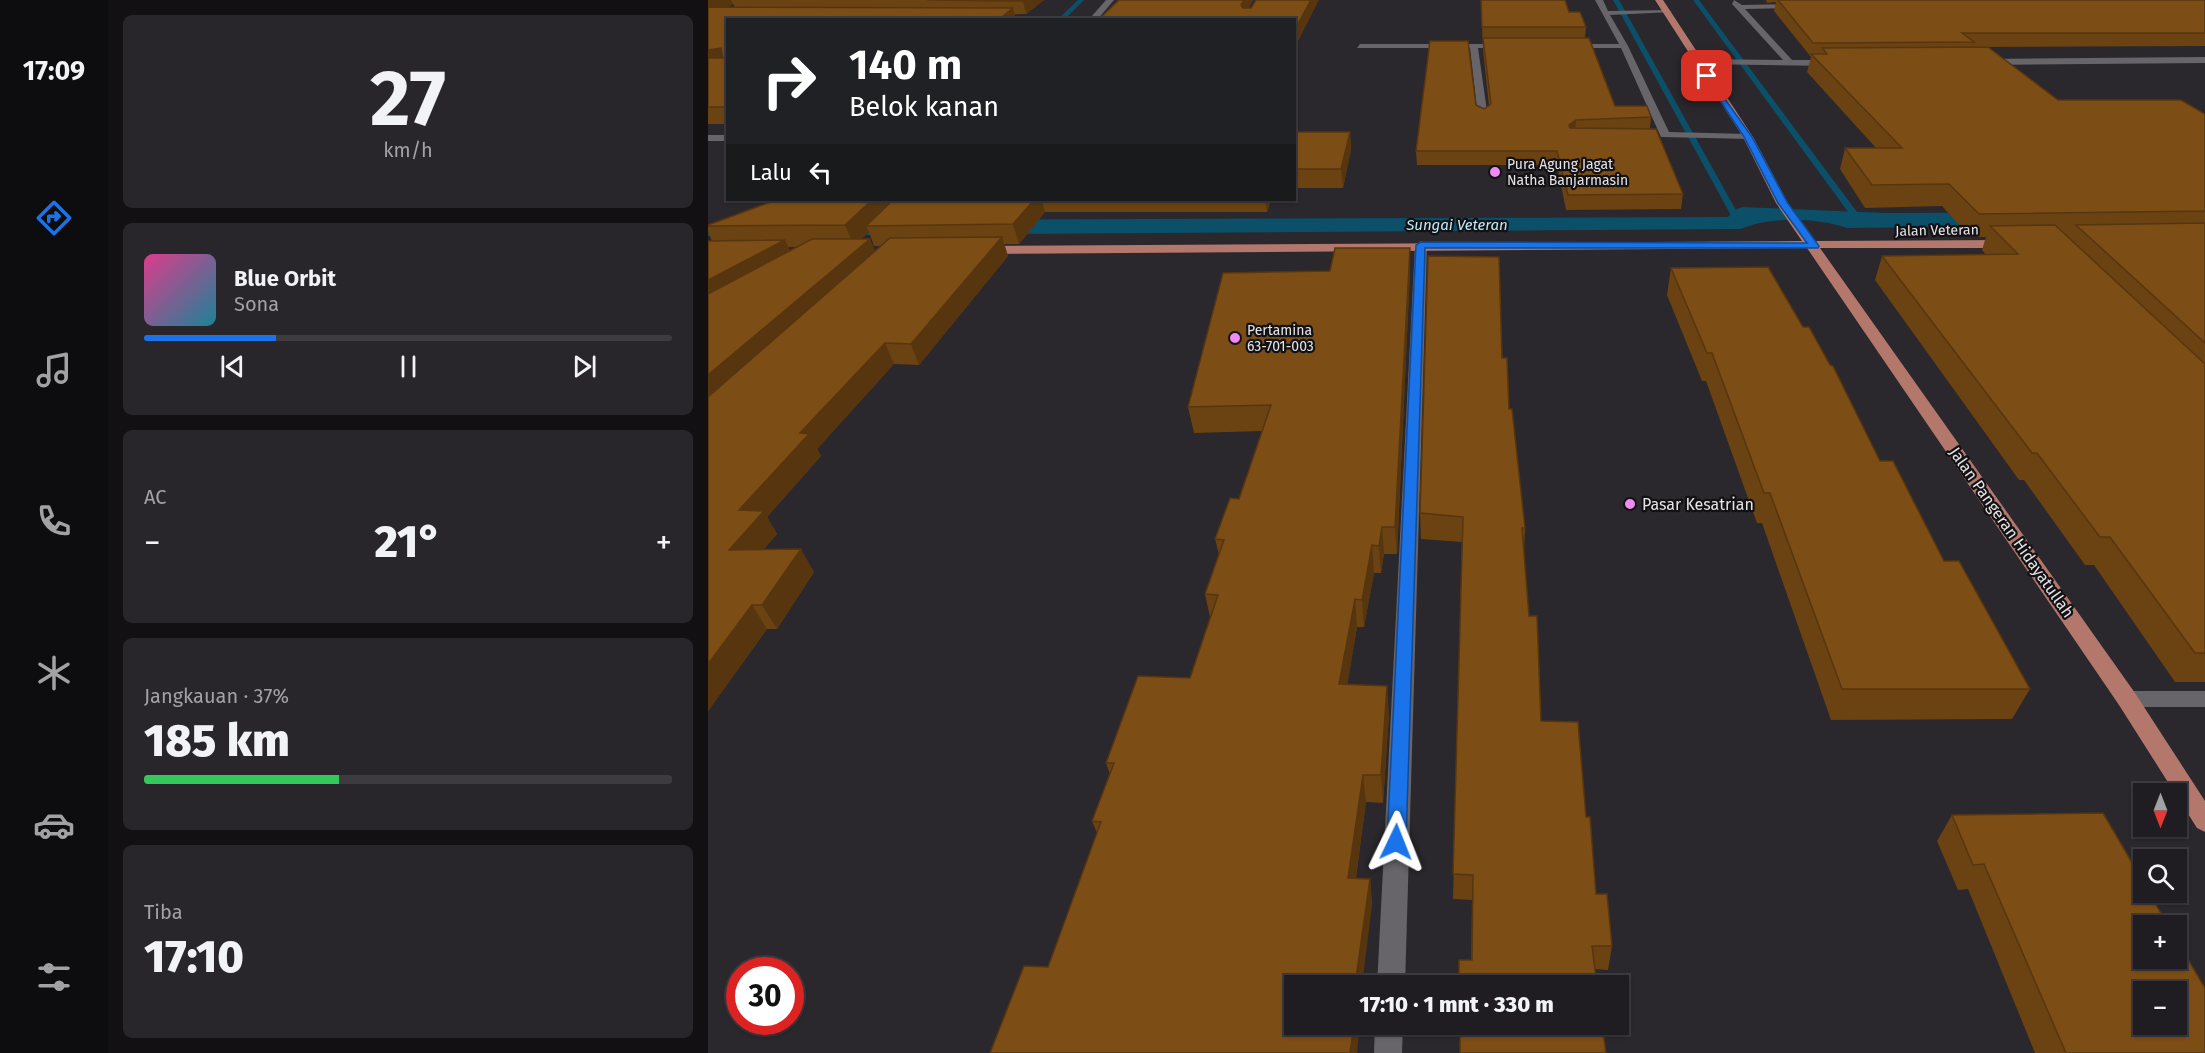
<!DOCTYPE html>
<html lang="id">
<head>
<meta charset="utf-8">
<style>
	body { margin:0; font-family:"Fira Sans",sans-serif; background:#28262a; color:#f1f3f6; height:100vh; display:flex; flex-direction:column; font-size:22px; white-space:nowrap }
	* { box-sizing:border-box; margin:0 }
	p { font-size:20px; color:#a2a2a5 }
	.icon { flex:none; width:33px; height:33px; fill:none; stroke:currentColor; stroke-width:2; stroke-linecap:round; stroke-linejoin:round }
	.map { position:relative; flex:1; overflow:hidden }
	.drawer { display:flex; flex-direction:column; gap:15px; padding:15px; background:#121013; width:600px }
	.drawer>* { flex:none }
	.top-card { position:absolute; left:18px; top:18px; width:570px; height:183px; border-radius:0px; box-shadow:0 2px 4px #0004,0 0 0 2px #3d3b40; background:#202124; color:#fff; overflow:hidden }
	.needle { width:39px; rotate:180deg }
	.controls { position:absolute; left:1425px; top:783px; display:grid; gap:12px }
	.controls a { display:grid; place-items:center; width:54px; height:54px; border-radius:0px; background:#201d22; box-shadow:0 2px 4px #0004,0 0 0 2px #3d3b40; font-size:30px }
	.speed { position:absolute; left:18px; top:957px; display:flex; gap:12px; font-size:30px; font-weight:700; text-align:center }
	.speed>* { display:grid; place-content:center; width:78px; height:78px; border-radius:50%; background:#201d22; box-shadow:0 2px 4px #0004,0 0 0 2px #3d3b40; line-height:1 }
	.speed .limit { border:9px solid #d22; background:#fff; color:#111 }
	.pin { position:absolute; display:grid; place-items:center; width:51px; height:51px; color:#fff; margin:-26px; border-radius:12px; box-shadow:0 3px 9px #0006 }
	.me { position:absolute; width:66px; margin:-33px; rotate:2deg; stroke-linejoin:round; filter:drop-shadow(0 0 4px #0008) }
	.turn { display:flex; align-items:center; gap:21px; height:126px; padding:0 24px; font-size:27px }
	.turn .icon { width:78px; height:78px; stroke-width:2.5 }
	.turn b { display:block; font-size:42px; line-height:51px }
	.then { display:flex; align-items:center; height:57px; padding:0 24px; background:#0003; gap:12px; font-size:22px }
	.big { font-size:45px; font-weight:800; line-height:1.1 }
	.drawer .tile { flex:1; display:flex; flex-direction:column; justify-content:center; gap:9px; min-width:0; padding:0 21px; border-radius:9px; background:#28262a }
	.drawer .dial { align-items:center; gap:0 }
	.dial b { font-size:78px; line-height:1 }
	.song { display:flex; align-items:center; gap:18px }
	.cover { width:72px; height:72px; border-radius:9px; background:linear-gradient(135deg,hsl(330 70% 55%),hsl(190 70% 35%)) }
	.played { height:6px; border-radius:3px; background:linear-gradient(90deg,#1a73e8 25%,#3d3b40 25%) }
	.keys { display:flex; justify-content:space-around; direction:ltr }
	.heat { display:flex; justify-content:space-between; align-items:center; font-size:33px; direction:ltr }
	.charge { height:9px; border-radius:4px; background:linear-gradient(90deg,#34c759 37%,#3d3b40 0) }
	.trip { position:absolute; left:576px; top:975px; width:345px; height:60px; border-radius:0px; background:#201d22; box-shadow:0 2px 4px #0004,0 0 0 2px #3d3b40; font-weight:800; line-height:60px; text-align:center }
	main { display:flex; flex:1; min-height:0 }
	.tabs { display:flex; flex-direction:column; width:108px; justify-content:space-around; align-items:center; background:#0d0c0e; color:#a2a2a5 }
	.tabs .icon { width:42px; height:42px }
	.tabs .selected { color:#1a73e8 }
	.tabs b { font-size:27px; color:#f1f3f6 }
	.map>svg:first-child { display:block }
	.water { fill:#0b4f68 }
	.lines { fill:none; stroke-linecap:round; stroke-linejoin:round }
	.stream { fill:#0b4f68; fill-rule:evenodd }
	.minor { fill:#67646a; fill-rule:evenodd }
	.major { fill:#b3776c; fill-rule:evenodd }
	.wall { fill:#6b4212; fill-rule:evenodd }
	.shaded-wall { fill:#57360f }
	.building { fill:#7c4d15; stroke:#57360f; stroke-width:1.5; fill-rule:evenodd }
	.route { fill:#1a73e8; stroke:#114b97; stroke-width:1.5 }
	.poi-dot { fill:#f28af3; stroke:#121113; stroke-width:2 }
	.labels { text-anchor:middle; stroke-width:4.5; stroke-linejoin:round; paint-order:stroke }
	.far-poi-label { font-size:14px; fill:#e7e4e8; stroke:#121113; text-anchor:start }
	.far-street-label { font-size:14px; fill:#e7e4e8; stroke:#121113 }
	.far-water-label { font-size:15px; font-style:italic; fill:#c1e9fc; stroke:#121113 }
	.poi-label { font-size:16px; fill:#e7e4e8; stroke:#121113; text-anchor:start }
	.street-label { font-size:16px; fill:#e7e4e8; stroke:#121113 }
</style>
</head>
<body>
<main>
<nav class="tabs">
<b>17:09</b>
<svg class="icon selected" aria-label="directions" viewBox="0 0 24 24"><path d="M12 3l9 9-9 9-9-9zM9 14v-3h6M13 9l2 2-2 2"/></svg>
<svg class="icon" aria-label="music" viewBox="0 0 24 24"><path d="M9 18V5l10-2v13"/><circle cx="6" cy="18" r="3"/><circle cx="16" cy="16" r="3"/></svg>
<svg class="icon" aria-label="phone" viewBox="0 0 24 24"><path d="M5 4h4l2 5-3 2q2 4 5 5l2-3 5 2v4C11 20 4 13 5 4z"/></svg>
<svg class="icon" aria-label="climate" viewBox="0 0 24 24"><path d="M12 3v18M4 7l16 10M4 17L20 7"/></svg>
<svg class="icon" aria-label="car" viewBox="0 0 24 24"><path d="M5 17H2v-5l4-1 3-4h7l3 4 3 1v5h-3M9 17h6M6 11h13"/><circle cx="7" cy="17" r="2"/><circle cx="17" cy="17" r="2"/></svg>
<svg class="icon" aria-label="filters" viewBox="0 0 24 24"><path d="M4 7h16M4 17h16"/><circle cx="9" cy="7" r="2"/><circle cx="15" cy="17" r="2"/></svg>
</nav>
<section class="drawer">
<div class="tile dial"><b>27</b><p>km/h</p></div>
<div class="tile">
<div class="song"><i class="cover"></i><div><b>Blue Orbit</b><p>Sona</p></div></div>
<div class="played"></div>
<div class="keys"><svg class="icon" aria-label="previous" viewBox="0 0 24 24"><path d="M18 5L8 12l10 7zM5 5v14"/></svg><svg class="icon" aria-label="pause" viewBox="0 0 24 24"><path d="M8 5v14M16 5v14"/></svg><svg class="icon" aria-label="next" viewBox="0 0 24 24"><path d="M6 5l10 7-10 7zM19 5v14"/></svg></div>
</div>
<div class="tile"><p>AC</p>
<div class="heat"><a>−</a><b class="big">21°</b><a>+</a></div>
</div>
<div class="tile"><p>Jangkauan · 37%</p><b class="big">185 km</b><div class="charge"></div></div>
<div class="tile"><p>Tiba</p><b class="big">17:10</b></div>
</section>
<div class="map">
<svg width="1497" height="1053" viewBox="0 0 1497 1053">
	<rect width="100%" height="100%" fill="#2a272d"/>
	<path class="water" d="M1034 207 1177 213 1497 212V224L1139 228C1108 218 1063 216 1033 229L0 236V230L137 220 1020 217 1025 211Z"/>
	<g class="lines">
		<g class="stream">
			<polygon points="370,0 376,0 356,20 349,20"/>
			<polygon points="905,0 911,0 1034,221 1033,223 1026,221"/>
			<polygon points="985,0 991,0 1152,216 1152,220 1146,220"/>
		</g>
		<g class="minor">
			<polygon points="398,0 406,0 389,20 280,19 284,17 383,17"/>
			<polygon points="887,0 895,0 900,11 960,10 964,12 902,15 920,46 961,132 1040,134 1045,137 1044,139 953,137 913,48 861,48 857,46 861,44 911,44"/>
			<polygon points="1026,0 1034,5 1093,4 1090,8 1037,9 1084,60 1126,60 1130,63 1126,66 987,64 990,59 1075,60 1024,4"/>
			<polygon points="652,44 797,44 801,46 797,48 770,48 780,118 775,121 770,118 762,48 649,48"/>
			<polygon points="1497,57 1497,63 1277,65 1273,62 1277,59"/>
			<rect x="0" y="135" width="20" height="6"/>
			<polygon points="713,241 719,245 697,986 669,986 707,245"/>
			<polygon points="1419,691 1497,691 1497,707 1419,707 1411,705 1408,699 1411,693"/>
			<polygon points="667,1024 695,1024 694,1053 666,1053"/>
		</g>
		<polygon class="major" points="947,0 955,0 1045,137 1080,203 1106,241 1300,240 1306,244 1300,248 1112,248 1427,693 1497,801 1497,832 1489,828 1411,705 1099,248 275,254 269,250 275,246 1094,241 1068,203 1035,137"/>
	</g>
	<g class="wall">
		<path d="M0 0H336L318 14 20 20V124H0ZM25 4 27 7H19Z"/>
		<polygon points="773,0 857,0 861,12 878,27 877,38 907,106 943,117 942,128 975,194 973,209 858,210 849,165 709,165 708,151 768,105 776,109 781,106 775,50"/>
		<polygon points="1058,0 1497,0 1497,46 1265,47 1350,100 1497,114 1497,682 1467,682 1386,565 1377,565 1316,480 1311,480 1167,280 1174,256 1278,255 1274,250 1278,237 1262,237 1234,206 1157,208 1132,169 1137,148 1168,148 1099,72 1103,57 1066,11 1068,2 1059,3"/>
		<polygon points="586,132 642,132 643,150 635,188 586,188"/>
		<path d="M68 200H563L559 212H337L311 244H296L300 256 211 365 186 364 109 449 113 456 59 517 69 534 56 549 106 572 69 629H59L0 711V241H4L0 232V225ZM161 232 166 246H173L167 251 162 239H153ZM80 247H90L82 251Z"/>
		<polygon points="702,248 702,271 689,554 676,554 673,573 666,573 656,627 649,627 639,685 681,714 675,803 658,802 648,878 662,879 664,905 340,967 389,833 384,821 402,774 398,763 482,678 502,617 497,594 511,555 507,539 531,499 554,431 486,433 480,407 622,271"/>
		<polygon points="963,268 1172,461 1236,561 1322,689 1304,719 1123,720 1054,523 1049,523 998,381 994,381 959,295"/>
		<polygon points="794,358 817,528 816,552 821,616 833,721 878,817 888,894 904,946 900,970 887,969 889,986 751,986 751,960 763,960 764,900 745,899 754,542 713,539 712,513"/>
		<polygon points="1244,815 1497,1053 1327,1053 1260,889 1250,890 1229,841"/>
	</g>
	<g class="shaded-wall">
		<polygon points="0,0 23,0 25,4 8,13 0,13"/>
		<polygon points="315,0 336,0 318,14 315,1"/>
		<polygon points="536,0 545,0 535,19 533,5"/>
		<polygon points="603,0 611,0 586,49 586,31"/>
		<polygon points="305,8 308,20 290,20"/>
		<polygon points="13,48 20,63 0,66 0,50"/>
		<polygon points="868,120 867,134 860,138 861,125"/>
		<polygon points="642,132 643,150 635,188 633,169"/>
		<polygon points="164,200 194,200 158,226 161,232 146,246 137,225"/>
		<polygon points="326,200 334,200 337,212 311,244 305,224"/>
		<polygon points="557,200 563,200 559,212"/>
		<polygon points="294,237 300,256 211,365 203,344"/>
		<polygon points="162,239 170,258 0,408 0,375"/>
		<polygon points="77,240 86,259 0,306 0,280"/>
		<polygon points="702,248 702,271 689,554 687,527"/>
		<polygon points="177,343 186,364 109,449 113,456 59,517 69,534 36,573 21,550 31,510 92,433"/>
		<polygon points="674,527 676,554 673,573 671,546"/>
		<polygon points="664,545 666,573 656,627 654,600"/>
		<polygon points="93,549 106,572 69,629 54,605"/>
		<polygon points="647,599 649,627 635,712 631,684"/>
		<polygon points="44,605 59,629 0,711 0,664"/>
		<polygon points="679,686 681,714 675,803 673,775"/>
		<polygon points="655,775 658,802 644,904 640,878"/>
		<polygon points="662,879 664,905 654,986 647,986"/>
		<polygon points="646,1024 652,1024 649,1053 642,1053"/>
	</g>
	<g class="building">
		<polygon points="219,0 315,0 315,1"/>
		<polygon points="411,0 536,0 533,5 535,8 543,8 548,0 603,0 586,31 586,20 390,20"/>
		<polygon points="773,0 857,0 861,12 872,12 878,27 774,27"/>
		<polygon points="1070,0 1497,0 1497,33 1254,33 1266,42 1105,43"/>
		<polygon points="0,7 305,8 290,20 20,20 20,107 0,107 0,58 15,58 13,48 0,50"/>
		<polygon points="775,38 881,38 907,106 939,106 943,117 868,120 861,125 862,128 948,129 975,194 860,195 849,151 708,151 722,41 760,41 768,105 776,109 783,104"/>
		<polygon points="1280,47 1350,100 1473,100 1497,114 1497,211 1271,214 1241,184 1164,185 1137,148 1194,148 1103,54 1119,54 1114,48"/>
		<polygon points="586,132 642,132 633,169 586,169"/>
		<polygon points="68,200 164,200 137,225 0,226 0,225"/>
		<polygon points="185,200 326,200 305,224 158,226"/>
		<polygon points="1497,223 1497,343 1368,225"/>
		<polygon points="1347,225 1497,364 1497,653 1487,653 1402,537 1392,537 1329,453 1324,453 1174,256 1310,254 1282,226"/>
		<polygon points="294,237 203,344 177,343 92,433 101,434 31,510 56,511 21,550 93,549 54,605 44,605 0,664 0,397 182,238"/>
		<polygon points="104,239 162,239 0,375 0,294"/>
		<polygon points="77,240 0,280 0,241"/>
		<polygon points="627,248 702,248 687,527 674,527 671,546 664,545 654,600 647,599 631,684 679,686 673,775 655,775 640,878 662,879 647,985 650,986 586,986 586,1024 646,1024 642,1053 282,1053 316,966 340,967 393,822 384,821 406,763 398,763 430,676 482,678 510,595 497,594 516,540 507,539 522,498 531,499 563,405 480,407 515,273 622,271"/>
		<polygon points="720,256 791,257 794,358 799,358 801,409 804,409 817,528 814,528 821,616 829,616 833,721 870,722 878,817 882,817 888,894 899,894 904,946 884,946 889,986 751,986 751,960 764,960 765,875 745,874 755,517 712,513"/>
		<polygon points="1060,267 1095,327 1101,327 1122,365 1125,366 1172,461 1185,461 1236,561 1251,561 1322,689 1134,689 1062,493 1056,493 1004,353 999,353 963,268"/>
		<path d="M1395 813 1436 883V892H1441L1460 926H1436V958H1468V939L1497 988V1053H1358L1276 864 1265 865 1244 815ZM1436 992H1468V1024H1436Z"/>
		<polygon points="752,1024 894,1024 898,1053 752,1053"/>
	</g>
	<polygon class="route" points="999,74 1044,137 1079,202 1111,246 1110,248 717,248 698,842 695,848 688,850 682,848 679,842 708,245 713,242 1099,243 1070,203 1036,137 996,76"/>
	<g class="poi-dot">
		<circle cx="787" cy="172" r="6"/>
		<circle cx="527" cy="338" r="6"/>
		<circle cx="922" cy="504" r="6"/>
	</g>
	<g class="labels">
		<g class="far-poi-label">
			<text x="799" y="169">Pura Agung Jagat<tspan x="799" dy="16">Natha Banjarmasin</tspan></text>
			<text x="539" y="335">Pertamina<tspan x="539" dy="16">63-701-003</tspan></text>
		</g>
		<g class="far-street-label">
			<text transform="translate(1229 230) rotate(-1)" y="5">Jalan Veteran</text>
		</g>
		<g class="far-water-label">
			<text x="749" y="230">Sungai Veteran</text>
		</g>
		<g class="poi-label">
			<text x="934" y="510">Pasar Kesatrian</text>
		</g>
		<g class="street-label">
			<text transform="translate(1304 532) rotate(55)" y="6">Jalan Pangeran Hidayatullah</text>
		</g>
	</g>
</svg>
<div class="controls">
<a><svg class="needle" viewBox="-14 -14 28 28"><path d="M0-13l5 13h-10z" fill="#e53935"/><path d="M0 13l5-13h-10z" fill="#a2a2a5"/></svg></a>
<a><svg class="icon" aria-label="search" viewBox="0 0 24 24"><circle cx="10" cy="10" r="6"/><path d="M15 15l6 6"/></svg></a>
<a>+</a>
<a>−</a>
</div>
<div class="speed"><div class="limit">30</div></div>
<div class="pin" style="left:999px;top:76px;background:#d93025"><svg class="icon" aria-label="arrive" viewBox="0 0 24 24"><path d="M6 21V4h12l-3 4 3 4H6"/></svg></div>
<svg class="me" style="left:688px;top:842px" viewBox="-20 -20 40 40"><path d="M0-17L14 15 0 8-14 15z" fill="#1a73e8" stroke="#fff" stroke-width="4"/></svg>
<div class="trip">17:10 · 1 mnt · 330 m</div>
<div class="top-card">
<div class="turn"><svg class="icon" aria-label="right" viewBox="0 0 24 24"><path d="M7 20v-9h11M14 6l5 5-5 5"/></svg><div><b>140 m</b>Belok kanan</div></div>
<div class="then">Lalu<svg class="icon" aria-label="left" viewBox="0 0 24 24"><path d="M17 20v-9H6M10 6l-5 5 5 5"/></svg></div>
</div>
</div>
</main>
</body>
</html>
